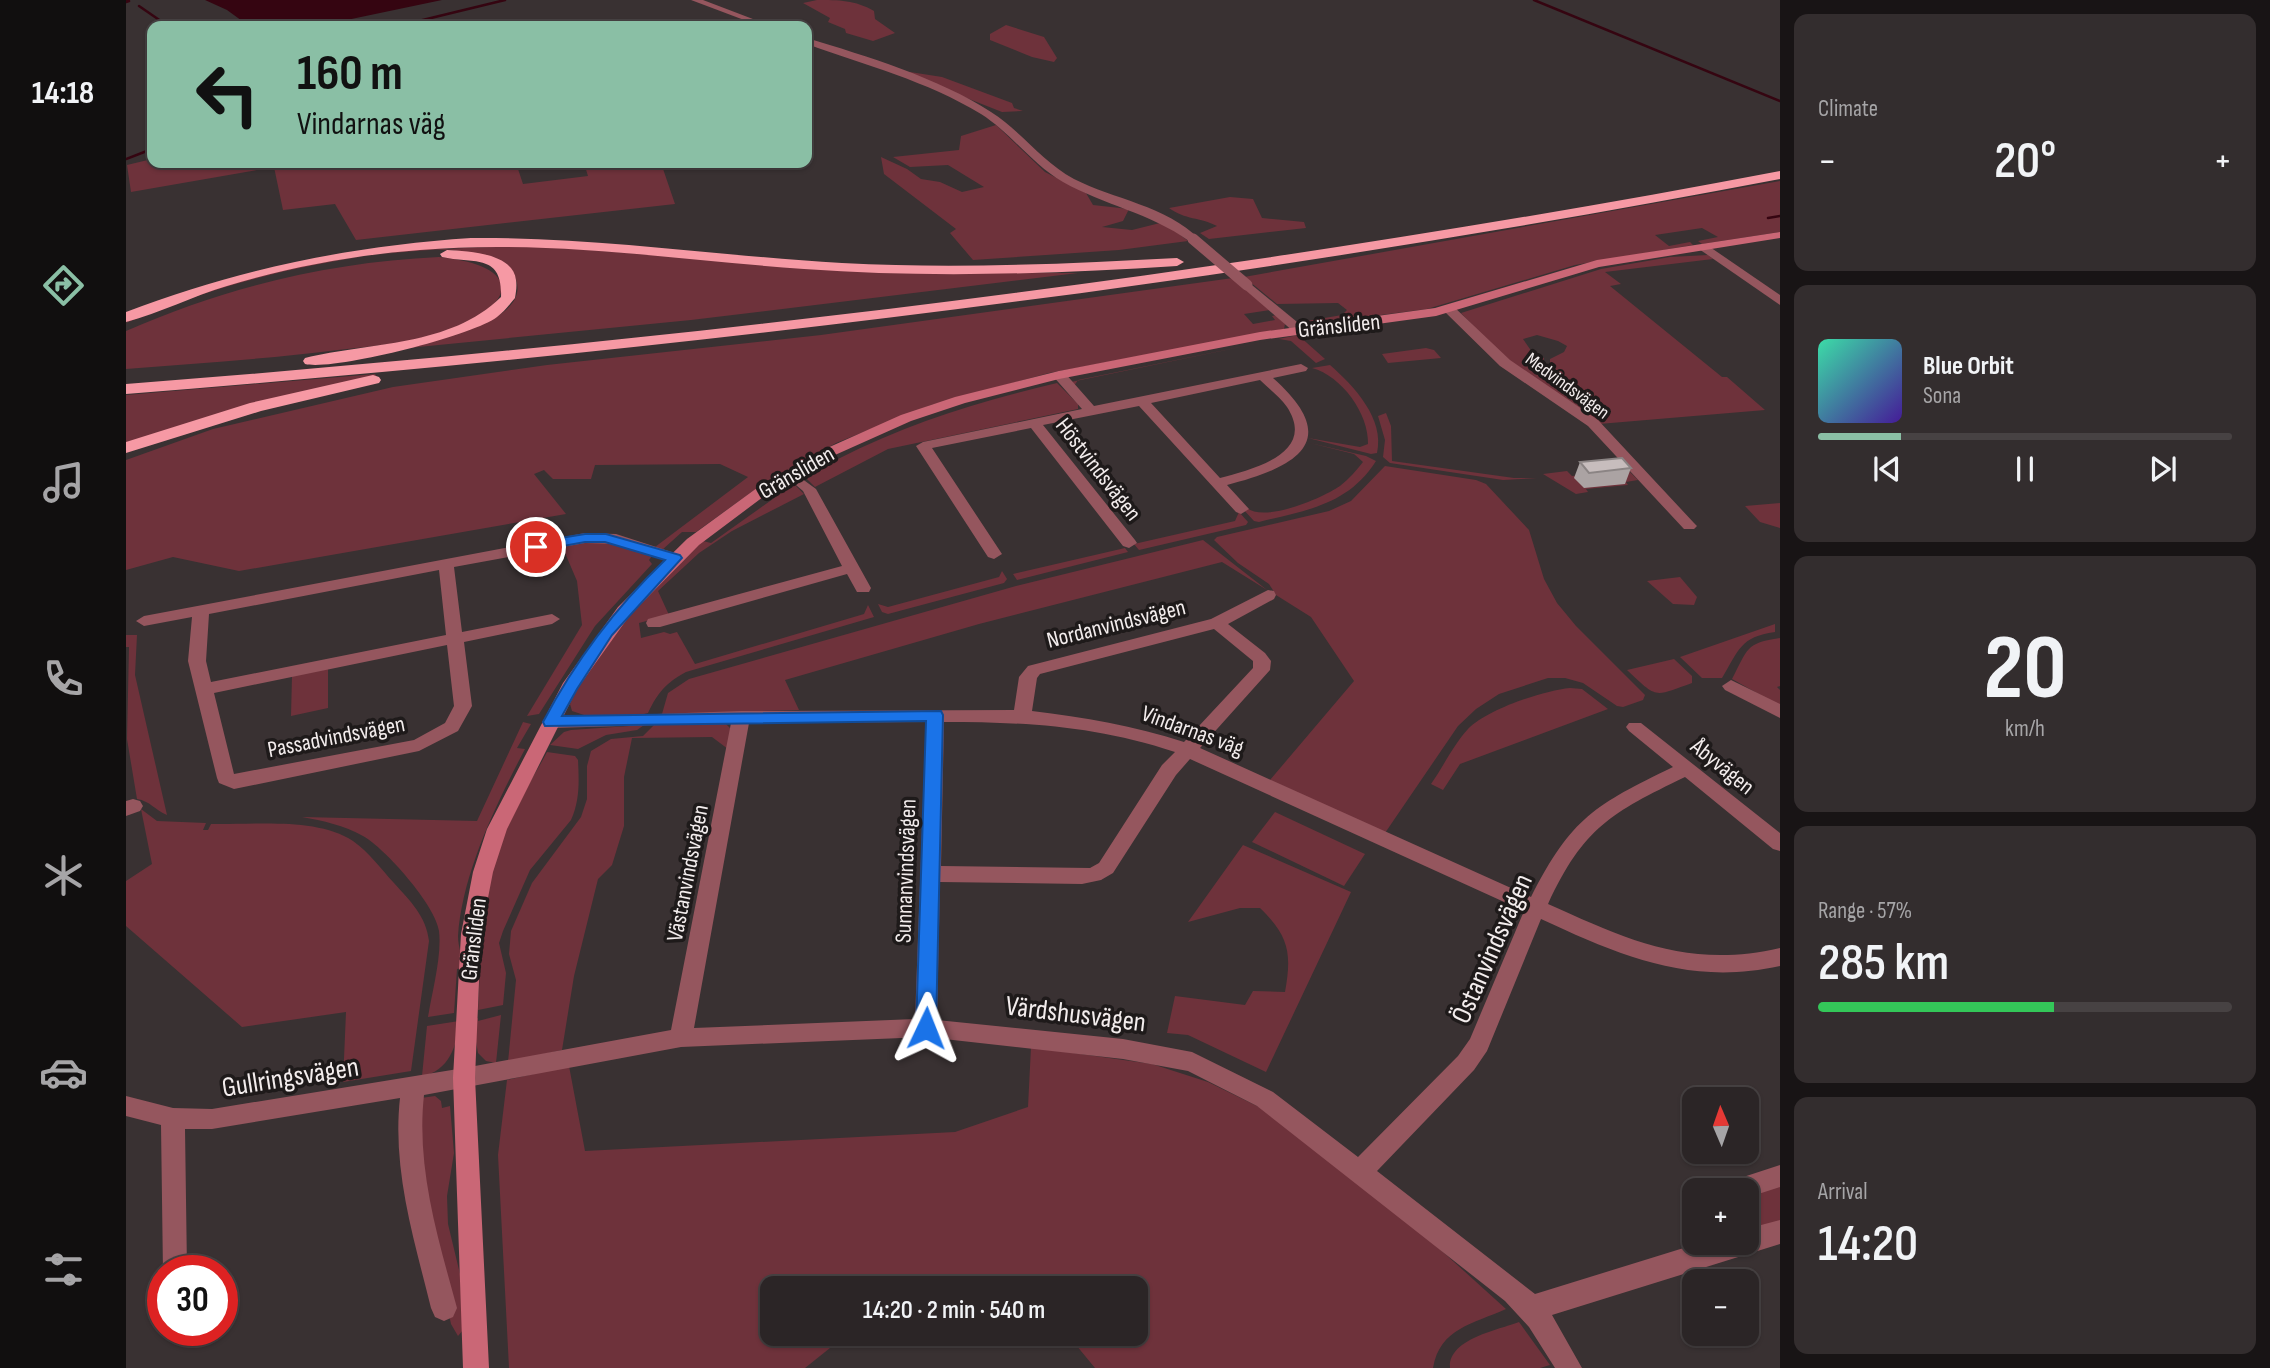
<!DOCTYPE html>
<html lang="en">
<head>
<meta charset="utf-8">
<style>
	body { margin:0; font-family:"Sofia Sans Condensed",sans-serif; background:#332d2e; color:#f1f3f6; height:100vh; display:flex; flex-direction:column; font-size:26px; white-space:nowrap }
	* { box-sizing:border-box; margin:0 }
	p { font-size:23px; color:#a6a5a7 }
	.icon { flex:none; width:38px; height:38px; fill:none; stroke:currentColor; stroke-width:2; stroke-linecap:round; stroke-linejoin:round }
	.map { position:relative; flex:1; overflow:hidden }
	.panel { display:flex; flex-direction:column; gap:14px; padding:14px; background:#181415; width:490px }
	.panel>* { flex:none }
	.banner { position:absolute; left:21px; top:21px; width:665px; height:147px; border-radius:14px; box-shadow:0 2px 5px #0004,0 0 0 2px #474243; background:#8abfa5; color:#111; overflow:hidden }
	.needle { width:46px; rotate:358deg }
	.controls { position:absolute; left:1556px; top:1087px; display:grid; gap:14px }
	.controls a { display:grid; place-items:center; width:77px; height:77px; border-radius:14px; background:#2b2526; box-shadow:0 2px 5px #0004,0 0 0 2px #474243; font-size:35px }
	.speed { position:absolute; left:21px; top:1255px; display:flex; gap:14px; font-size:35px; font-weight:700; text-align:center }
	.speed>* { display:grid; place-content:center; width:91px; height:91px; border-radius:50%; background:#2b2526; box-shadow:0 2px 5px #0004,0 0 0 2px #474243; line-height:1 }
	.speed .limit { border:10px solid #d22; background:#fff; color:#111 }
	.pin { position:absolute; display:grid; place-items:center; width:60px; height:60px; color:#fff; margin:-30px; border:4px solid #fff; border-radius:50%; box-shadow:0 2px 7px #0007 }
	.me { position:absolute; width:77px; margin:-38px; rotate:2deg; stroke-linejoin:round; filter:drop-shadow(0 0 5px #0008) }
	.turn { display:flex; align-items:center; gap:24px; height:147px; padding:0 35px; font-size:32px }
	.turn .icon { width:91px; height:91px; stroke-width:2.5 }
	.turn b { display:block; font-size:49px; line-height:60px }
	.big { font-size:52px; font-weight:600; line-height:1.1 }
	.panel .widget { flex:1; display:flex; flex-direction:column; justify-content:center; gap:10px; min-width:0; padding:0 24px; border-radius:14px; background:#332d2e }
	.panel .dial { align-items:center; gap:0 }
	.dial b { font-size:91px; line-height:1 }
	.song { display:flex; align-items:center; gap:21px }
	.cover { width:84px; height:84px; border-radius:10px; background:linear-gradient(135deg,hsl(160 70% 55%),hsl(260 70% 35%)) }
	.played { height:7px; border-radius:4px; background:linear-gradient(90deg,#8abfa5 20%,#474243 20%) }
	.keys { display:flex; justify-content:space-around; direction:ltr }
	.heat { display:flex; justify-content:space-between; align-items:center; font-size:38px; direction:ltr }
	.charge { height:10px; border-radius:5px; background:linear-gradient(90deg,#34c759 57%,#474243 0) }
	.trip { position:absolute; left:634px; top:1276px; width:388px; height:70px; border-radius:14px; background:#2b2526; box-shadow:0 2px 5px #0004,0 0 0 2px #474243; font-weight:600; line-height:70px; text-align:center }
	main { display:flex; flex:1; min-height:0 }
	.tabs { display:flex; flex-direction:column; width:126px; justify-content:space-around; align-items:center; background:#110f0f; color:#a6a5a7 }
	.tabs .icon { width:49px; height:49px }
	.tabs .current { color:#8abfa5 }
	.tabs b { font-size:32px; color:#f1f3f6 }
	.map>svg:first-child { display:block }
	.green { fill:#6e323b; fill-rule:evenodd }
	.water { fill:#350511 }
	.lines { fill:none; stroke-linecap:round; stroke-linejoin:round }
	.stream { stroke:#350511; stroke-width:2.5 }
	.street { fill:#95565e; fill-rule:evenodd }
	.secondary { fill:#ca6776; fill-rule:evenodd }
	.highway { fill:#f699a4; fill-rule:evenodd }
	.street-bridge { stroke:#95565e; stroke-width:11 }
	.wall { fill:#aba3a3 }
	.building { fill:#c7bdbd; stroke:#8b8484; stroke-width:2 }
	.route { fill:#1a73e8; stroke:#114b97; stroke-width:2 }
	.labels { text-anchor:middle; stroke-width:7; stroke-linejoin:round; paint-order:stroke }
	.far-street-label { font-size:19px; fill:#f3eded; stroke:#1e1a1a }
	.street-label { font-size:23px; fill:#f3eded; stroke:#1e1a1a }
	.near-street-label { font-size:28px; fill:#f3eded; stroke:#1e1a1a }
</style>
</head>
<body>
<main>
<nav class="tabs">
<b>14:18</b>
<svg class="icon current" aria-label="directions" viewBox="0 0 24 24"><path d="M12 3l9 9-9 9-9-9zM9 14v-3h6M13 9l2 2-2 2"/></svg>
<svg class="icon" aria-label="music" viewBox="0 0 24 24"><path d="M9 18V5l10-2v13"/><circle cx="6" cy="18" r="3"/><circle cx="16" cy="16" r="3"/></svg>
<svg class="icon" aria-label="phone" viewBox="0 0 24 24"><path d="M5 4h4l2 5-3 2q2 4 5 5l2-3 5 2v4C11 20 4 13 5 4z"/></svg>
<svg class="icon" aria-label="climate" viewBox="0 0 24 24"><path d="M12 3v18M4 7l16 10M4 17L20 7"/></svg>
<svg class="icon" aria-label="car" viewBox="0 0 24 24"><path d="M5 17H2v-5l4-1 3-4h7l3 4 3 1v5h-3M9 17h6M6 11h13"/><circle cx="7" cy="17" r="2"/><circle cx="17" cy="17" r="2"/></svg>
<svg class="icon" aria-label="filters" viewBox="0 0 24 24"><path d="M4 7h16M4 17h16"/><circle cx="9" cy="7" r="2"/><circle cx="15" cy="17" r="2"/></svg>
</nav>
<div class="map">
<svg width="1654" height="1368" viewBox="0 0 1654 1368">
	<rect width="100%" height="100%" fill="#393132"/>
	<g class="green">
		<path d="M691 0C713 0 729 0 748 11L749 19 769 33 747 41 720 33 719 29 702 22 704 18 677 3Z"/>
		<polygon points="880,25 918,37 931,58 928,62 906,57 864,40 864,34"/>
		<polygon points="784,72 816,77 886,103 888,108 897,111 876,112 780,74"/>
		<polygon points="870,125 919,172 960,193 967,205 1003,209 997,221 976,227 1006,230 1038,222 1062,241 993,250 847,260 824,233 830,229 758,174 755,157 781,169 795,179 814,182 836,192 858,187 822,165 784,167 767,157 833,150 835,136"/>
		<polygon points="26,159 26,163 390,163 397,184 462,176 458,163 535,163 549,204 230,240 209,204 157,210 148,167 5,192 1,165"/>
		<polygon points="1654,181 1654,232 1576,244 1572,241 1592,237 1576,228 1529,235 1543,246 1564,242 1567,245 1449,265 1301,309 1178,325 1175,322 1216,315 1221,310 1212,303 1151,304 1118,277"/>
		<path d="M1104 197 1127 199 1136 218 1178 222 1180 228 1083 239 1074 233 1091 226C1074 217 1059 220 1043 208Z"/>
		<path d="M413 246 761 273H952L565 320 282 348C305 338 415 322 387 273 368 266 347 253 327 250 302 246 272 252 247 255 162 267 79 289 0 323 9 313 34 308 48 303 170 257 284 247 413 246Z"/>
		<path d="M1582 255 1587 259 1479 272 1495 284 1484 286 1596 377H1601L1639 410 1473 424 1396 371 1371 351 1335 313 1475 269 1544 257ZM1411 335 1432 341 1441 346 1438 352 1424 359V366L1417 363 1418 358 1406 352 1397 339Z"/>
		<path d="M313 257C394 265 396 303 322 330 288 343 248 346 212 350 142 359 71 363 0 369V331C100 287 204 262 313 257Z"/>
		<polygon points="1107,278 1144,310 1118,314 1127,324 1149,320 1146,316 1151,315 1159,324 1158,329 923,373 805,405 710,443 627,491 570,532 556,532 536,550 529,547 622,477 594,464 469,465 465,479 427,479 418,470 408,474 440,514 113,571 47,557 0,570 0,460 87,429 267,387 421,365 695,335"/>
		<polygon points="1172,335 1199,359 1190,363 1165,341 1153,339 952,380 948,386 945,382"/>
		<polygon points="1300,348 1308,350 1315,358 1262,363 1256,354"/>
		<path d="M1204 365C1228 386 1259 419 1251 453L1245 454 1182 438 1234 447 1242 444C1243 414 1216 376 1186 368Z"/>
		<polygon points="249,374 251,377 0,444 0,395"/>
		<path d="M931 383 952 404V409L762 449 689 487 680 478C687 470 702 465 712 459 782 423 855 401 931 383Z"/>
		<polygon points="1260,413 1265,426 1266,461 1388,478 1411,478 1377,480 1264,463 1257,457 1259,440 1252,416"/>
		<path d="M1184 443 1240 456 1250 461C1222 505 1181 510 1133 522L1128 521 1116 508 1120 507C1136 524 1197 498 1214 486 1223 479 1230 471 1237 462L1228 454Z"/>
		<polygon points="1259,466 1350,480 1360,484 1403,530 1418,579 1431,603 1450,626 1519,695 1517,700 1497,707 1491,706 1457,683 1439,678 1422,678 1373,694 1350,709 1332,726 1259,833 1144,780 1228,681 1185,617 1150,595 1143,584 1112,563 1088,540 1091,537 1203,511 1225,501"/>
		<polygon points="1502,470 1512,480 1500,482 1502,485 1460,489 1462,492 1450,494 1417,474 1441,471 1446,476"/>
		<path d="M668 484 678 494 606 531 573 553 532 591 543 615 513 623 515 638 538 632 544 634 551 632 569 664 738 614 742 605 748 617 560 672C540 683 532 692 522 713L514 715 461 716 446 711 444 704C468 638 527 588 577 541L585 543Z"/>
		<polygon points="1654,503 1654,528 1634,522 1619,506"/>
		<polygon points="1113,512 1122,522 1120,525 1013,550 1008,544 1109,521"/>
		<polygon points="1077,540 1141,590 1096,562 853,624 659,680 673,710 536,714 542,693 563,679 890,586"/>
		<polygon points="455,542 491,543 526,556 523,560 526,564 469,626 413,714 401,716 456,625 451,581 436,546"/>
		<polygon points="999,548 1002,552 891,580 887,574"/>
		<polygon points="876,571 881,579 878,583 762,614 756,612 752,604 762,607 873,577"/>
		<polygon points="1554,577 1571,597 1568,605 1547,604 1521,581"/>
		<path d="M1649 624V632C1614 637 1613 650 1596 678H1576L1554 657Z"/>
		<path d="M0 635H11L9 675 41 815C29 810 24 801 11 799L1 739 3 647H0Z"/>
		<path d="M1654 638V686L1651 687 1654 690V706L1606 679C1622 649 1619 643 1654 638Z"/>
		<path d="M1548 659 1566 676V683C1527 697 1532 699 1501 670Z"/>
		<polygon points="202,669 202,708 165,716 166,676"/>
		<path d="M1444 688 1456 689 1482 709 1334 764 1317 790 1305 784C1317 767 1328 744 1342 729 1362 709 1416 691 1444 688Z"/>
		<path d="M397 722 405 724 391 748 399 749C370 804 336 874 332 936 332 948 337 957 337 968L331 969 328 1013 302 1017C306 992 316 956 313 931 310 906 259 848 237 836 218 825 197 821 176 817L351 821Z"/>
		<polygon points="599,723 606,730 602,749 586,737 506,738 498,777 498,826 486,865 472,879 448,976 436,1050 382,1062 390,980 383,954 385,931 406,883 455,817 461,799 461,766 465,751 485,739 517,736 528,725"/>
		<polygon points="518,725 511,730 480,735 452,749 424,745 438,732 445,730"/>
		<path d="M421 752 449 756 452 760C453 781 454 800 445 820L404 870 377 931 373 943 380 973 377 1005 352 1010 354 965 348 966C355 921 361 876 378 833 389 804 407 779 421 752Z"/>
		<path d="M15 809 31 821 80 823 77 830H82L85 824C128 825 191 817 227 841 243 852 255 869 268 883 285 902 300 916 303 941L285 1071 217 1082 220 1012 116 1027 0 926V881L26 864Z"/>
		<polygon points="1149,812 1239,854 1218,886 1126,842"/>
		<path d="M1117 845 1225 892 1140 1072 1062 1035 1041 1033 1049 996 1119 1005 1127 991 1159 992C1166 953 1163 936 1134 908H1114L1062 922Z"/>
		<polygon points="375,1015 370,1063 360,1061 352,1053 346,1019 352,1018 352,1021"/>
		<path d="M333 1021C332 1045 322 1072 296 1076L301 1026Z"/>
		<path d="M905 1047 1026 1064 1082 1082 1137 1109 1233 1176 1380 1309C1347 1324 1314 1328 1307 1368H969L941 1334H1010V1288H900L891 1279 866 1288H646V1334H743L704 1348 679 1368H383L372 1155 381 1080 443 1066 459 1151 829 1132 902 1107Z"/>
		<polygon points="309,1096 315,1101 316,1108 324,1106 328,1153 321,1196 322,1224 334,1274 337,1330 332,1336 325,1324 293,1171 295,1098"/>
		<polygon points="1654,1184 1654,1221 1633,1227 1622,1210 1626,1193"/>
		<path d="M1393 1322 1424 1365 1414 1368H1324C1322 1339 1372 1330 1393 1322Z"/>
	</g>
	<polygon class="water" points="79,0 316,0 192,26 123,26 101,10"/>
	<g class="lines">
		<g class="stream">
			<polyline points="1408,0 1654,101"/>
			<polyline points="0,2 3,1 1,0"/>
			<polyline points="13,6 42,26"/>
			<polyline points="272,26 379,0"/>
			<polyline points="0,159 26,149"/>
			<polyline points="1642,218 1654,216"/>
		</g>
		<g class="street">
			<polygon points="565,0 577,0 645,26 634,26"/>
			<path d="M681 38C740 56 813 78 865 112 895 131 916 162 948 179 987 199 1041 206 1073 239L1063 241C1024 213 978 205 937 182 906 164 885 133 855 114 801 81 739 65 681 44Z"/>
			<polygon points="1573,245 1581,245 1654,295 1654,305 1573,249"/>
			<polygon points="1121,281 1176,326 1176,332 1168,332 1117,288 1115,285"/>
			<polygon points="1323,305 1327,306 1384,360 1472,420 1568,523 1571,526 1568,529 1558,529 1462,426 1374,366 1319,312 1317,309"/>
			<path d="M1175 364 1182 368 1180 371 1147 378C1218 441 1171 467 1101 485L1123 509 1115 514 1110 512 1013 406 917 425 1009 540 1011 543 1003 548 997 546 905 428 806 448 876 554 868 559 862 557 790 446 797 442 956 409 926 375 933 371 938 372 968 406ZM1134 380C1143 389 1154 397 1161 407 1191 453 1128 469 1094 478L1025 403Z"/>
			<polygon points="664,470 690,489 745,588 743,592 731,592 721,574 534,627 522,627 520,623 522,619 716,566 677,491 657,474"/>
			<path d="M459 533 490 534 555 555 557 558 549 563 489 544 459 543 328 567 336 632 426 614 434 619 426 624 338 642 346 706 332 731 293 751 108 789 93 783 91 778 62 661 66 617 18 626 10 621 18 616ZM313 570 320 635 85 682 80 661 83 614ZM321 645 328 706 319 723 288 740 108 774 88 693Z"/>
			<path d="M1142 590 1148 591 1150 595 1148 599 1102 624 1139 653 1145 661 1144 670 1074 748 1405 897C1446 817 1469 805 1547 767L1503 731 1500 727 1503 723H1515L1654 833V851L1647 849 1559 777C1485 813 1458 827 1422 904 1502 940 1563 969 1654 948V966C1564 986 1495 956 1415 919L1361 1051 1348 1070 1251 1171 1409 1294 1577 1242H1620V1229L1654 1220V1244L1426 1315 1456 1368H1429L1403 1327 1379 1301 1131 1106 1062 1071 997 1059 800 1037 555 1047 298 1095C290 1168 312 1238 331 1308L327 1317 318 1321 309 1317 305 1308C288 1239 266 1170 274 1098L86 1129H59L61 1270H37V1273L35 1125 0 1116V1096L47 1108 86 1109 338 1068 545 1030 605 723 425 728 419 726 416 722 419 718 615 711 888 710 893 677 902 666 1085 619ZM1088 629 1127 661V668L1058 742C1008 726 958 717 906 711L911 678 914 674ZM800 722 789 1019 568 1028 623 723ZM818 722C901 722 969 726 1049 752L1036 765 973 863 964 868 815 866ZM1064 759 1398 911 1344 1039 1332 1056 1232 1157 1147 1092 1066 1052 997 1039 811 1020 814 882 956 884 975 880 987 873 1050 775Z"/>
			<polygon points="1605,680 1654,704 1654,718 1599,690 1596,686"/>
			<polygon points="7,799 14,801 17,806 14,811 0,816 0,801"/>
			<polygon points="1654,1165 1654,1187 1620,1198 1620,1190 1599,1190 1602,1182"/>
		</g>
		<polygon class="secondary" points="1654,232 1654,238 1473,267 1310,316 1134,340 933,379 839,403 785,421 709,455 645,491 573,545 504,615 451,689 381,829 367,872 355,934 349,1078 363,1368 337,1368 327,1078 335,934 347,872 361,829 437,683 492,607 561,539 635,485 699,449 775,415 829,397 933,371 1134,332 1309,308 1471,260"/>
		<g class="highway">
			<path d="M1654 171V179C1108 284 554 350 0 394V384C554 341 1108 275 1654 171Z"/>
			<path d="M345 238C470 237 592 256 716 263 828 269 939 264 1051 258L1058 262 1051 266C926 274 802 278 678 269 550 260 423 239 294 250 229 255 164 267 101 286 67 296 34 313 0 322V312C112 269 225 246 345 238Z"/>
			<path d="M321 250C342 251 387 253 390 280 391 286 390 292 389 298 384 304 378 312 371 317 346 336 208 371 179 364L177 361 179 358C244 342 324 347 375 297 377 253 347 264 316 257L314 254Z"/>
			<polygon points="247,375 253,377 255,380 253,383 135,411 0,453 0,442 124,403"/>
		</g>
		<polyline class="street-bridge" points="1067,239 1121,285"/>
	</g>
	<polygon class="wall" points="1454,462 1505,468 1499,484 1458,488 1448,478"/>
	<polygon class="building" points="1496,458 1505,468 1463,473 1454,462"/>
	<path class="route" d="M459 534H480L554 555 556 558 486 635 451 689 436 716 815 711 817 715 810 1028 807 1034 800 1036 792 1034 790 1028 800 721 419 726 417 722C449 661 489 608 539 560L479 542H459L410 551 403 547 410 542Z"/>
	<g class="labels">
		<g class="far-street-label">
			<text transform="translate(1442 385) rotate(36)" y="7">Medvindsvägen</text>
		</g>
		<g class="street-label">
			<text transform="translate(1213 325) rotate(-6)" y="8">Gränsliden</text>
			<text transform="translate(973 469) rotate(52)" y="8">Höstvindsvägen</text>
			<text transform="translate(670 472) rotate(-30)" y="8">Gränsliden</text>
			<text transform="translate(990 623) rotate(-14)" y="8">Nordanvindsvägen</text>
			<text transform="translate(1067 730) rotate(20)" y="8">Vindarnas väg</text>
			<text transform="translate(210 736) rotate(-11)" y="8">Passadvindsvägen</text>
			<text transform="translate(1597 766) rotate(39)" y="8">Åbyvägen</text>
			<text transform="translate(779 871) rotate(-88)" y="8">Sunnanvindsvägen</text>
			<text transform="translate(561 873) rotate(-79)" y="8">Västanvindsvägen</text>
			<text transform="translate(347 939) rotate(-83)" y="8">Gränsliden</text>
		</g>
		<g class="near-street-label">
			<text transform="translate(1365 948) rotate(-66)" y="10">Östanvindsvägen</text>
			<text transform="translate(950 1013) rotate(7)" y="10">Värdshusvägen</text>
			<text transform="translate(164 1076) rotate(-9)" y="10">Gullringsvägen</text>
		</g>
	</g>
</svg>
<div class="controls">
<a><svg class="needle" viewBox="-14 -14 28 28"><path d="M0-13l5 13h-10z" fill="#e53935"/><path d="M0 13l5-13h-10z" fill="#a6a5a7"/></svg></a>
<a>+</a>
<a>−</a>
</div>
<div class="speed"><div class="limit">30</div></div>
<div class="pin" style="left:410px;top:547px;background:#d93025"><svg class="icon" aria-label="arrive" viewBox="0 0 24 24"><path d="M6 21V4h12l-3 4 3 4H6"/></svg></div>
<svg class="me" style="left:800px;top:1028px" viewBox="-20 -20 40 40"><path d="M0-17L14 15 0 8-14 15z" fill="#1a73e8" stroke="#fff" stroke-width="4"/></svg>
<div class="trip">14:20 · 2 min · 540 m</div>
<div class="banner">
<div class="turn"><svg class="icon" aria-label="left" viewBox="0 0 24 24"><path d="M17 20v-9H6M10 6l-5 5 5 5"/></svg><div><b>160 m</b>Vindarnas väg</div></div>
</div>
</div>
<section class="panel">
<div class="widget"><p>Climate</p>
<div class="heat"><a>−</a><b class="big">20°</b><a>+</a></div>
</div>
<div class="widget">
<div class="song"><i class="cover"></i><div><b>Blue Orbit</b><p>Sona</p></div></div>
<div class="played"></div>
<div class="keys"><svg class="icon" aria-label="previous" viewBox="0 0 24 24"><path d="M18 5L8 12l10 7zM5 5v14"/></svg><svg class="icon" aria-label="pause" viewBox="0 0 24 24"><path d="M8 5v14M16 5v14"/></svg><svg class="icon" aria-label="next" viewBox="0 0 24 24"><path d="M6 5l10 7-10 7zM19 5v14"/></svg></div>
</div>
<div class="widget dial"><b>20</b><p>km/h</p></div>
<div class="widget"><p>Range · 57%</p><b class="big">285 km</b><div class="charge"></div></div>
<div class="widget"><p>Arrival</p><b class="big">14:20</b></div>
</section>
</main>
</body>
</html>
